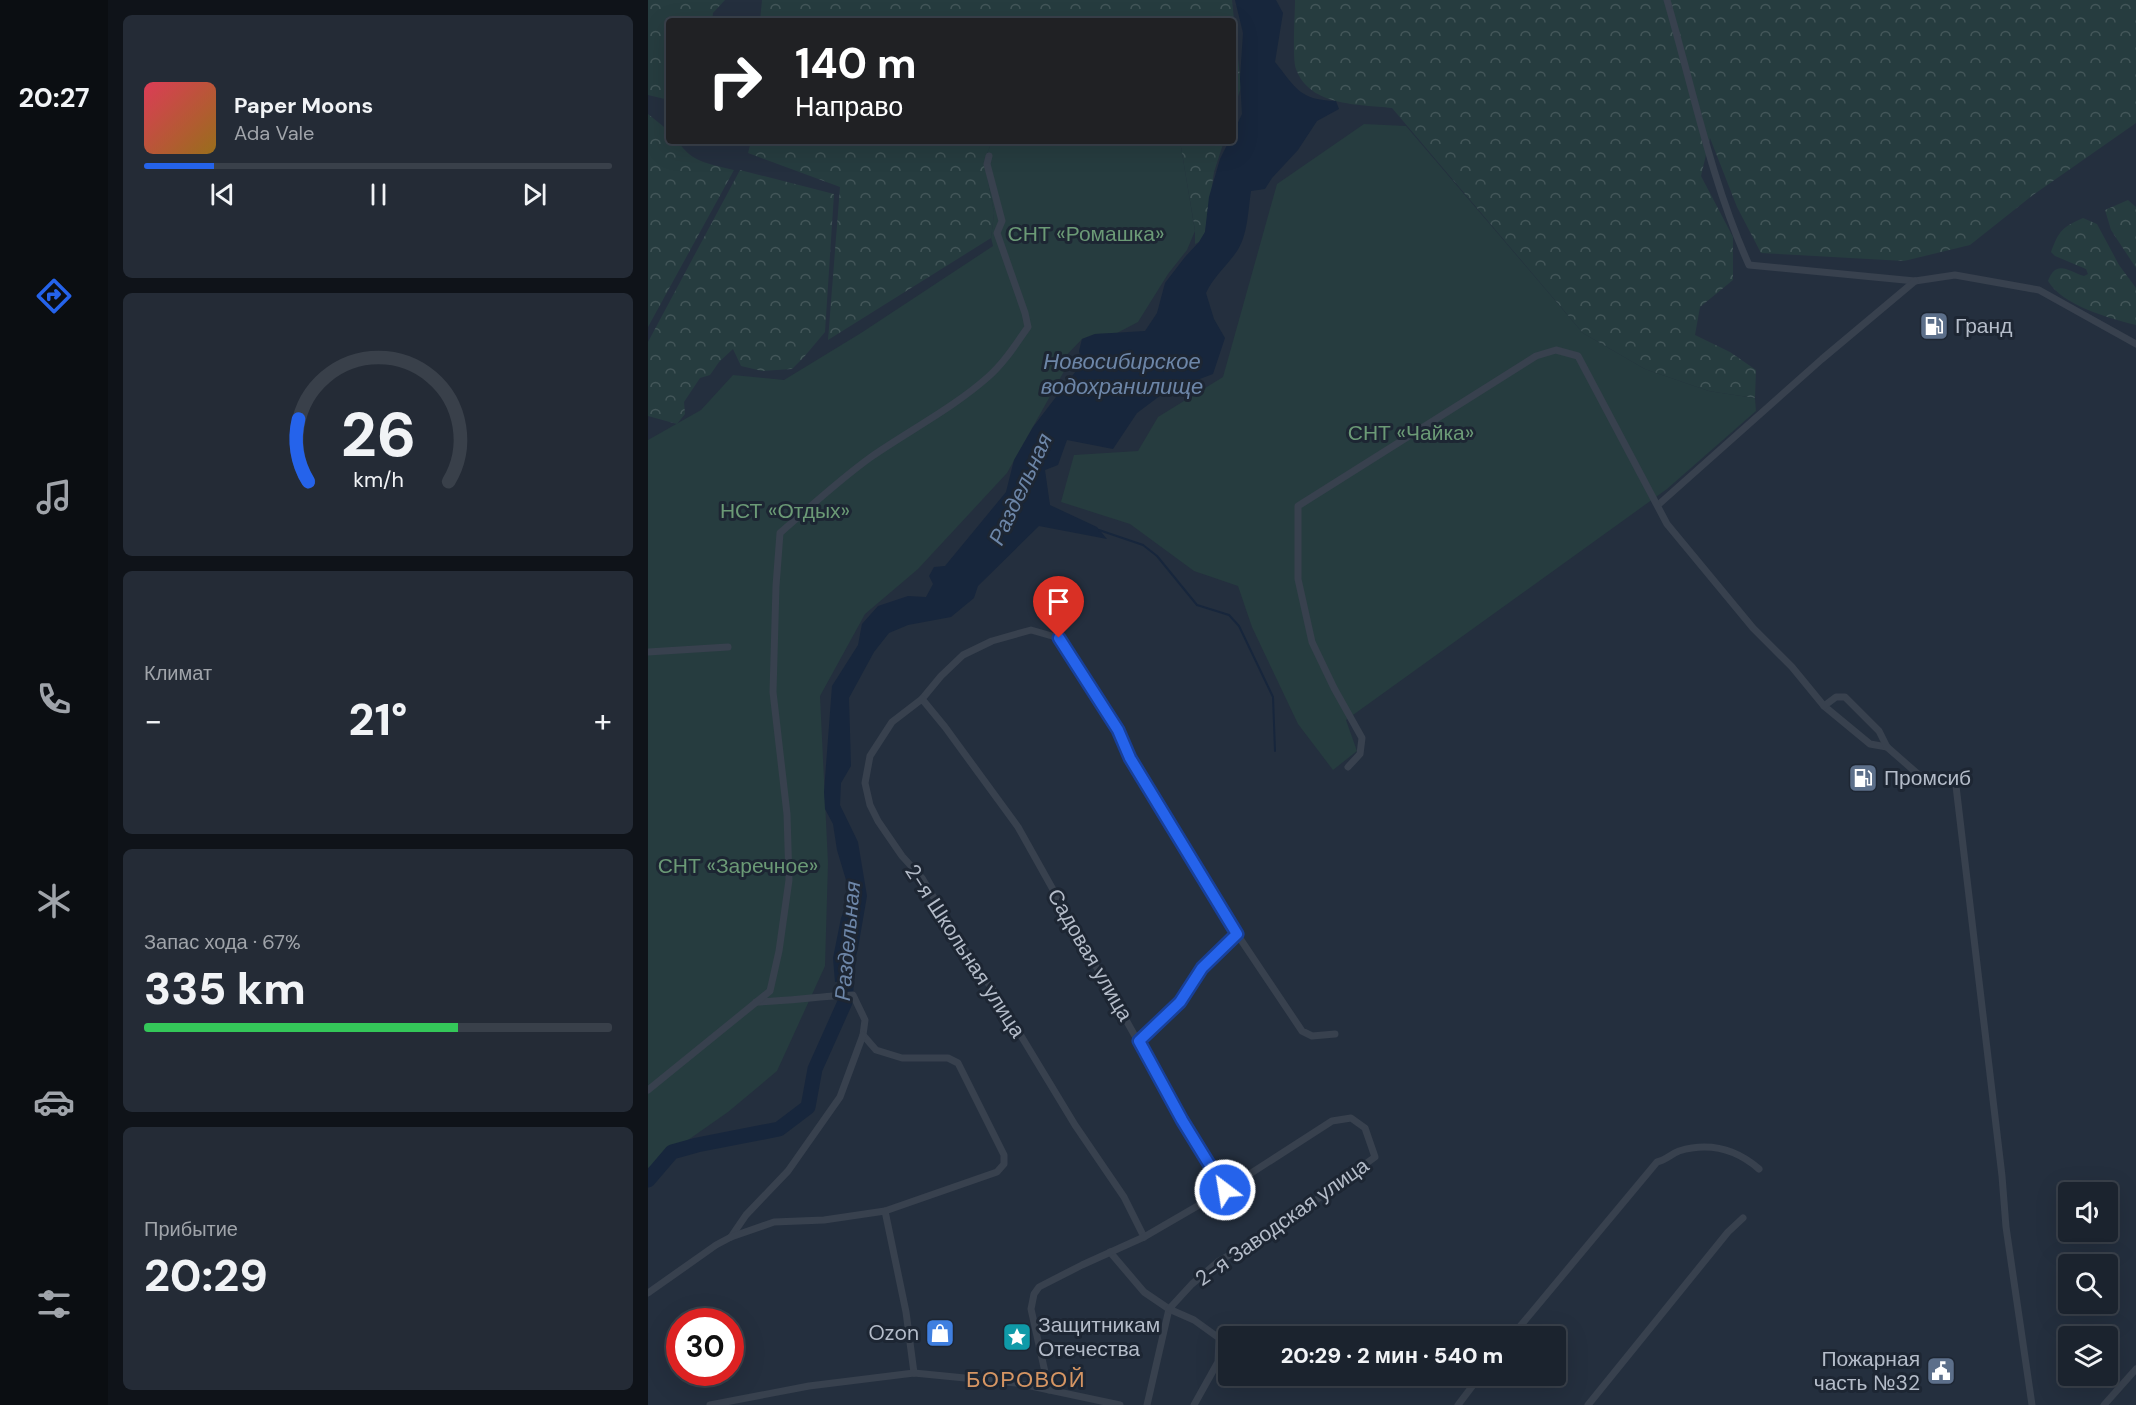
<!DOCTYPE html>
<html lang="ru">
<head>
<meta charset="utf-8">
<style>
	body { margin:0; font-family:"DM Sans",sans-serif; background:#242b36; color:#f1f3f6; height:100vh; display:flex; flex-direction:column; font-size:22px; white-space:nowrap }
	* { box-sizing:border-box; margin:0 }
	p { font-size:20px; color:#a0a4aa }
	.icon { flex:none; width:33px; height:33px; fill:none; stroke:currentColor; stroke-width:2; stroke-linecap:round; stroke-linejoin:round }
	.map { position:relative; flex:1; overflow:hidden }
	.sheet { display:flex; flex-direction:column; gap:15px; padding:15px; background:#0f1319; width:540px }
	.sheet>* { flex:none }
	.guide { position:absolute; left:18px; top:18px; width:570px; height:126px; border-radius:6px; box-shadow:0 6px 24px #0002,0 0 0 2px #39404a; background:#202124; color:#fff; overflow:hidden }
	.tools { position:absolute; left:1410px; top:1182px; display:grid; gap:12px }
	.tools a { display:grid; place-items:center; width:60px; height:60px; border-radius:6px; background:#1b232e; box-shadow:0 6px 24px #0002,0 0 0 2px #39404a; font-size:30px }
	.speed { position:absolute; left:18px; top:1308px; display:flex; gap:12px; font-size:30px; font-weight:700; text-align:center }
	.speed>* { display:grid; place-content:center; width:78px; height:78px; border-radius:50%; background:#1b232e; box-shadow:0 6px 24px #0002,0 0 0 2px #39404a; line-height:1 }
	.speed .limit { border:9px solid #d22; background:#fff; color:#111 }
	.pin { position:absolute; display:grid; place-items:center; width:51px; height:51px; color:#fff; margin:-62px -26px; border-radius:50% 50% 50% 0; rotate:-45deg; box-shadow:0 0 6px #0007 }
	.pin .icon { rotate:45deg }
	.me { position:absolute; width:66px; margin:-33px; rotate:329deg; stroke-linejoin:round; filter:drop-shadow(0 0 4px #0008) }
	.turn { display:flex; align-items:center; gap:21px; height:126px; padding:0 30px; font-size:27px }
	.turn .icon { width:78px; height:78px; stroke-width:2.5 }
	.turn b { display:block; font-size:42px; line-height:51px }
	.big { font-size:45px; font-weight:800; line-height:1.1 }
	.sheet .card { flex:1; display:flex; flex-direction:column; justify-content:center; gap:9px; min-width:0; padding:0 21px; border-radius:9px; background:#242b36 }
	.sheet .dial { align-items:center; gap:0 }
	.dial svg { height:156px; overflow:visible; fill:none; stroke:#39404a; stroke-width:7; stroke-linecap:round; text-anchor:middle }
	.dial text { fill:#f1f3f6; stroke:none }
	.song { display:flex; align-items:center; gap:18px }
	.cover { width:72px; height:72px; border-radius:9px; background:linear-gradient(135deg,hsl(350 70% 55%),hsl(40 70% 35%)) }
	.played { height:6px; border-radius:3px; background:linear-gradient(90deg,#2563eb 15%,#39404a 15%) }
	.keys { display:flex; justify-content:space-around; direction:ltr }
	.heat { display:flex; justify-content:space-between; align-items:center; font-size:33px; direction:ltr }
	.charge { height:9px; border-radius:4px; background:linear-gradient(90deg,#34c759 67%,#39404a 0) }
	.trip { position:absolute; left:570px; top:1326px; width:348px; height:60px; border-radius:6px; background:#1b232e; box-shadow:0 6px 24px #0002,0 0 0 2px #39404a; font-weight:800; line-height:60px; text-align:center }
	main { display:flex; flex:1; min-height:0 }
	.dock { display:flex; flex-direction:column; width:108px; justify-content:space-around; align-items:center; background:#0b0e12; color:#a0a4aa }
	.dock .icon { width:42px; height:42px }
	.dock .selected { color:#2563eb }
	.dock b { font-size:27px; color:#f1f3f6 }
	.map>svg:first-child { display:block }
	.green { fill:#263c3f }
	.forest { fill:url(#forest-crowns) }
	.water { fill:#17263c }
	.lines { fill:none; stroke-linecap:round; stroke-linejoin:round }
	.stream { stroke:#17263c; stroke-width:2 }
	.river { stroke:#17263c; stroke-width:15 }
	.minor { stroke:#38414e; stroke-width:7 }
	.route-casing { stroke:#184099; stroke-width:15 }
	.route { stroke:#2563eb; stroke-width:10 }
	.labels { text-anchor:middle; stroke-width:6; stroke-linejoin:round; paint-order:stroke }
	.park-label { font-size:21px; fill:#6b9a76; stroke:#1d2633 }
	.poi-label { font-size:21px; fill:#b4bcc9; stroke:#1d2633; text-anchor:start }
	.street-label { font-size:21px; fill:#b4bcc9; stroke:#1d2633 }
	.water-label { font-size:22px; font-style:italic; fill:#6d86a8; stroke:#1d2633 }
	.neighbourhood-label { font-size:22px; letter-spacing:1.5px; fill:#d59563; stroke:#1d2633 }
</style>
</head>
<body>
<main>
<nav class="dock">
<b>20:27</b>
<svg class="icon selected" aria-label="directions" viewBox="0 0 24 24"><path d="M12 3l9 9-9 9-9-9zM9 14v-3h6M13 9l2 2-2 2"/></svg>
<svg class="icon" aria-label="music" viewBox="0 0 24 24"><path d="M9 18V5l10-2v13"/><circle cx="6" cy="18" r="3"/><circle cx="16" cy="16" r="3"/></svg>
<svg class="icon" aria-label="phone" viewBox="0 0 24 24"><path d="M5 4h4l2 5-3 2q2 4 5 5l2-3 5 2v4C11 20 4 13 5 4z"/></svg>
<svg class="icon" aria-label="climate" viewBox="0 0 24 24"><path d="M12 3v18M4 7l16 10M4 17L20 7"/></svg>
<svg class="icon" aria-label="car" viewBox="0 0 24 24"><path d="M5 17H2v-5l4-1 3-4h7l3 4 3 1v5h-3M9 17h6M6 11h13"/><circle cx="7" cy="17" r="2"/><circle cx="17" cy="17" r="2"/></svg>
<svg class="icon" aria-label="filters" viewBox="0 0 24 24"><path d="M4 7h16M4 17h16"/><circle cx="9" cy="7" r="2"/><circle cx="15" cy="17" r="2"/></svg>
</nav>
<section class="sheet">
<div class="card">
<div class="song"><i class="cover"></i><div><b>Paper Moons</b><p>Ada Vale</p></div></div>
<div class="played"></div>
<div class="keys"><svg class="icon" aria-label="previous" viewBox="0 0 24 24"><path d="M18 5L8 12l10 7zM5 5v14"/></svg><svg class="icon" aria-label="pause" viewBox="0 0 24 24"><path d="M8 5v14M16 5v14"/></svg><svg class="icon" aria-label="next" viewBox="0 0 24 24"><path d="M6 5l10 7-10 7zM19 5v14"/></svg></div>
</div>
<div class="card dial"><svg viewBox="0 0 100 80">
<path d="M14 69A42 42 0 1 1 86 69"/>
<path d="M14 69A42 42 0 0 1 9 37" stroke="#2563eb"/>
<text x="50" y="56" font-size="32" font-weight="700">26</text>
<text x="50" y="72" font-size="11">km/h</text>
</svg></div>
<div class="card"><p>Климат</p>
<div class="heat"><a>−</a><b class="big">21°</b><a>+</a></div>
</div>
<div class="card"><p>Запас хода · 67%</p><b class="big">335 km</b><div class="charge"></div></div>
<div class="card"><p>Прибытие</p><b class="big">20:29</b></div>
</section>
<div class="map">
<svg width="1488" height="1405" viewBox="0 0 1488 1405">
	<defs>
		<pattern id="forest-crowns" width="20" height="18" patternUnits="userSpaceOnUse" patternTransform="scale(1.5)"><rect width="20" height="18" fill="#263c3f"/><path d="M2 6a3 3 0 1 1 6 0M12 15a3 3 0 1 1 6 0" fill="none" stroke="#435659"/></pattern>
	</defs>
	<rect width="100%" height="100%" fill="#242f3e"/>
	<g class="green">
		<polygon points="716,124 758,126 935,333 997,369 1061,391 1107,398 1108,411 1019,489 698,720 709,751 685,770 650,724 604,627 590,586 546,571 482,524 413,502 426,455 490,451 510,417 575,377 629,184"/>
		<polygon points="344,141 532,141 547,231 539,250 520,274 490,322 469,333 447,334 434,339 413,361 419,366 359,473 270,569 217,614 172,696 180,863 177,966 129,1071 80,1112 0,1168 0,440 53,410 85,375 136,380 213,333 345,246 343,238 346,213 336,161"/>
	</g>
	<g class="forest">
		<polygon points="0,0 77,0 65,13 64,21 21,21 21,100 0,95"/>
		<polygon points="114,0 584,0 593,87 585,112 585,21 112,21"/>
		<path d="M647 0H1488V123L1385 195 1322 245 1256 261 1113 253 1089 207 1062 138 1053 176 1085 237V280L1052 307 1047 335 1082 352 1108 370 1107 398 1061 391 997 369 935 333 744 108C711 104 662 107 648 69 644 60 647 13 647 0Z"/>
		<path d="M0 114 21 131V141H30C43 163 63 164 86 170L0 327Z"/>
		<polygon points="103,141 344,141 336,161 346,213 343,238 180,340 192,187 100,153"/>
		<polygon points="532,141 576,141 566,172 557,232 551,242 547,244 547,230"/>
		<polygon points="92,170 186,194 177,332 156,357 144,369 114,371 93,366 85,349 71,362 62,375 52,378 36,402 37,414 29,424 0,416 0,342"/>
		<polygon points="1480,200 1488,207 1488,268 1463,230 1457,210"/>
		<path d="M1435 218 1449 224 1471 265 1488 288V325C1461 318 1415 306 1400 281 1408 259 1420 271 1436 276L1440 274 1438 269 1407 256 1403 252C1411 231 1414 227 1435 218Z"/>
	</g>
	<path class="water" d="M587 0H628L635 13 627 62C648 88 651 100 688 101L691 109 669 121 650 150 624 178 617 189 603 191C600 210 600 235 589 251 579 266 566 276 558 293L566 319 577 338 565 374 517 392 489 413 465 449 419 440 410 465 397 470 402 505 449 527 459 539 391 526 330 586 326 598 303 617 260 625 241 633 226 652 201 698 203 766 193 783 192 805 210 842 219 896 210 948 205 968 198 980 187 982 185 958 193 918 201 899V890L189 850 185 824 177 809 176 792 184 686 210 645 214 624 230 606 260 596 278 597 285 584 281 576 286 567 297 566 358 492 366 460 385 427 434 363 431 351 434 339 447 334 497 331 509 313 517 283 537 257 551 242 557 232 561 197 572 159 581 141H585V133L594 114 592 79 595 33Z"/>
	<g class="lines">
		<polyline class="stream" points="451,530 495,545 509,556 549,605 581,615 591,626 625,697 627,751"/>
		<polyline class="river" points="0,1180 24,1152 49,1145 131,1129 160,1107 167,1069 197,1002 200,961"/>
		<g class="minor">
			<path d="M1019 0C1045 89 1063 181 1101 265L1267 281 1307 275 1391 290 1488 344"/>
			<polyline points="1010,505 1174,359 1267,281"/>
			<polyline points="0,652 80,647"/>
			<polyline points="274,699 293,676 315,655 344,641 383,630 411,638 470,730 482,758 589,934 654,1031 664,1036 687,1034"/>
			<polyline points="1176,706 1222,744 1239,747"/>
			<polyline points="700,767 712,754 714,738 686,688 664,642 650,579 650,506 888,356 908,350 930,356 1019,524 1105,628 1144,667 1176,706 1188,697 1197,697 1231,731 1239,747 1271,775 1305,781 1308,786 1354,1176 1358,1227 1384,1405"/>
			<path d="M108 1002C141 1001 173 996 205 995L217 1020 215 1035 228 1050 254 1058H300L310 1063 356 1155V1164L349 1172 237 1211"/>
			<polyline points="491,1041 532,1002 554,968 589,934"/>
			<path d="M0 1090 122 991 131 951 141 880 139 814 125 692 128 586 132 533C162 507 191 480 223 457 262 430 305 408 340 377 356 363 368 344 380 327L377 313 349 233 354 221 339 164 341 156"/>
			<polyline points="83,1237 98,1215 140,1171 192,1097 215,1035"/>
			<polyline points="496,1237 476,1197 427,1125 349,996 319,953 274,878 254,856 230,821 222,805 217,783 222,756 244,722 274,699 297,727 370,827 534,1120 577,1190"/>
			<polyline points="462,1252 496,1292 521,1309 499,1405"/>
			<polyline points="0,1293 68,1245 83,1237 126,1222 176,1220 237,1211 258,1312 266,1373"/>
			<path d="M864 1336 1009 1162C1018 1160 1023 1154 1031 1151 1061 1142 1088 1149 1111 1169"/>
			<polyline points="401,1390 383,1309 386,1294 391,1287 434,1265 496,1237 577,1190 684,1121 703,1118 717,1128 727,1157 667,1201 599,1245 571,1261 544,1284 521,1309 546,1320 571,1338 570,1362 546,1405"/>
			<polyline points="62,1405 161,1386 266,1373 368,1383 472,1405"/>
			<polyline points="810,1405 832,1376"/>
			<polyline points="940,1405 1080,1232 1095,1218"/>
			<polyline points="1456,1405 1488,1369"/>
		</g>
	</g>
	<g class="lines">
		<g class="route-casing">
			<polyline id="route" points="411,638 470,730 482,758 589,934 554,968 532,1002 491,1041 534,1120 577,1190"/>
		</g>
		<use href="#route" class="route"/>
	</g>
	<defs>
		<g id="fuel-square" transform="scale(1.5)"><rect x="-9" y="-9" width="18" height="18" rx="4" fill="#5c6f8a" stroke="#1d2633"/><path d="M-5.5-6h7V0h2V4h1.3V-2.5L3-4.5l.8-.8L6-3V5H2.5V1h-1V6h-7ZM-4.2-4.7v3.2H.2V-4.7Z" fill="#fff"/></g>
		<g id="shop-square" transform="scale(1.5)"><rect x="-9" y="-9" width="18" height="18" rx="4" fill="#3f7fe0" stroke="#1d2633"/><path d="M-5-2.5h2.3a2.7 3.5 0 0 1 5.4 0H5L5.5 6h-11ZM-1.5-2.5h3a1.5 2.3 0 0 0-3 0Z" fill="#fff"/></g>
		<g id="sight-square" transform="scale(1.5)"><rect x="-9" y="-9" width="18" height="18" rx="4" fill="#0f9aa8" stroke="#1d2633"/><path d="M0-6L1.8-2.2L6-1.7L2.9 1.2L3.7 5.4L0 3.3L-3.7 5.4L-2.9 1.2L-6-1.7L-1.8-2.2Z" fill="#fff"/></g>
		<g id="civic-square" transform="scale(1.5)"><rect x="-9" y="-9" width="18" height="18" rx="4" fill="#5c6f8a" stroke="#1d2633"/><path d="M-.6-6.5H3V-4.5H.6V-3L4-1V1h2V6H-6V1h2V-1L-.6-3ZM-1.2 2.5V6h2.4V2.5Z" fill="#fff"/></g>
	</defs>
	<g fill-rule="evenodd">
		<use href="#fuel-square" x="1286" y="326"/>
		<use href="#fuel-square" x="1215" y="778"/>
		<use href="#shop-square" x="292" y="1333"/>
		<use href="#sight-square" x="369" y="1337"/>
		<use href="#civic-square" x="1293" y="1371"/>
	</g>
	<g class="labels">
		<g class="park-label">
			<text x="438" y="241">СНТ «Ромашка»</text>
			<text x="763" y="440">СНТ «Чайка»</text>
			<text x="137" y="518">НСТ «Отдых»</text>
			<text x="90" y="873">СНТ «Заречное»</text>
		</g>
		<g class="poi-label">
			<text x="1307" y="333">Гранд</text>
			<text x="1236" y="785">Промсиб</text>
			<text x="390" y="1332">Защитникам<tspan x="390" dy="24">Отечества</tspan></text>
			<text x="271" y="1340" text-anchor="end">Ozon</text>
			<text x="1272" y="1366" text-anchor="end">Пожарная<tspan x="1272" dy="24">часть №32</tspan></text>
		</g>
		<g class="street-label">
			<text transform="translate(317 951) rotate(57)" y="7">2-я Школьная улица</text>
			<text transform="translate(442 955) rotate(60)" y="7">Садовая улица</text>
			<text transform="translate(634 1222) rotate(-35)" y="7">2-я Заводская улица</text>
		</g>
		<g class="water-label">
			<text x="474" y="369">Новосибирское<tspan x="474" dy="25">водохранилище</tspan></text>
			<text transform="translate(372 489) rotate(-65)" y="8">Раздельная</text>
			<text transform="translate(199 941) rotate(-85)" y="8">Раздельная</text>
		</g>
		<g class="neighbourhood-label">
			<text x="378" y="1387">БОРОВОЙ</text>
		</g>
	</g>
</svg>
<div class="tools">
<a><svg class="icon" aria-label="sound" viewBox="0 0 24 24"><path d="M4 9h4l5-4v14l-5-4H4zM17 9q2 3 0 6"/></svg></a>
<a><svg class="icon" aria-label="search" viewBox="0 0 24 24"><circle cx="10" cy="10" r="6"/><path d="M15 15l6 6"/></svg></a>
<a><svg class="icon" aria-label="layers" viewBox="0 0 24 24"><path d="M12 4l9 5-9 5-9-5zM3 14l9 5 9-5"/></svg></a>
</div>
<div class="speed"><div class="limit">30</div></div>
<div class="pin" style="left:411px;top:638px;background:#d93025"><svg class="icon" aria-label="arrive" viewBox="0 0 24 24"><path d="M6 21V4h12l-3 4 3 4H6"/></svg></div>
<svg class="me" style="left:577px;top:1190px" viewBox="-20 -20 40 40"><circle r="17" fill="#2563eb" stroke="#fff" stroke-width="3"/><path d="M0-11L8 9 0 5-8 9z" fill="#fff"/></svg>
<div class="trip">20:29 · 2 мин · 540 m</div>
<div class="guide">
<div class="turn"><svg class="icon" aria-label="right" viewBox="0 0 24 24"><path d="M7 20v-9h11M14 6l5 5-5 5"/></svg><div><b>140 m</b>Направо</div></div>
</div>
</div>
</main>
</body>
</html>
